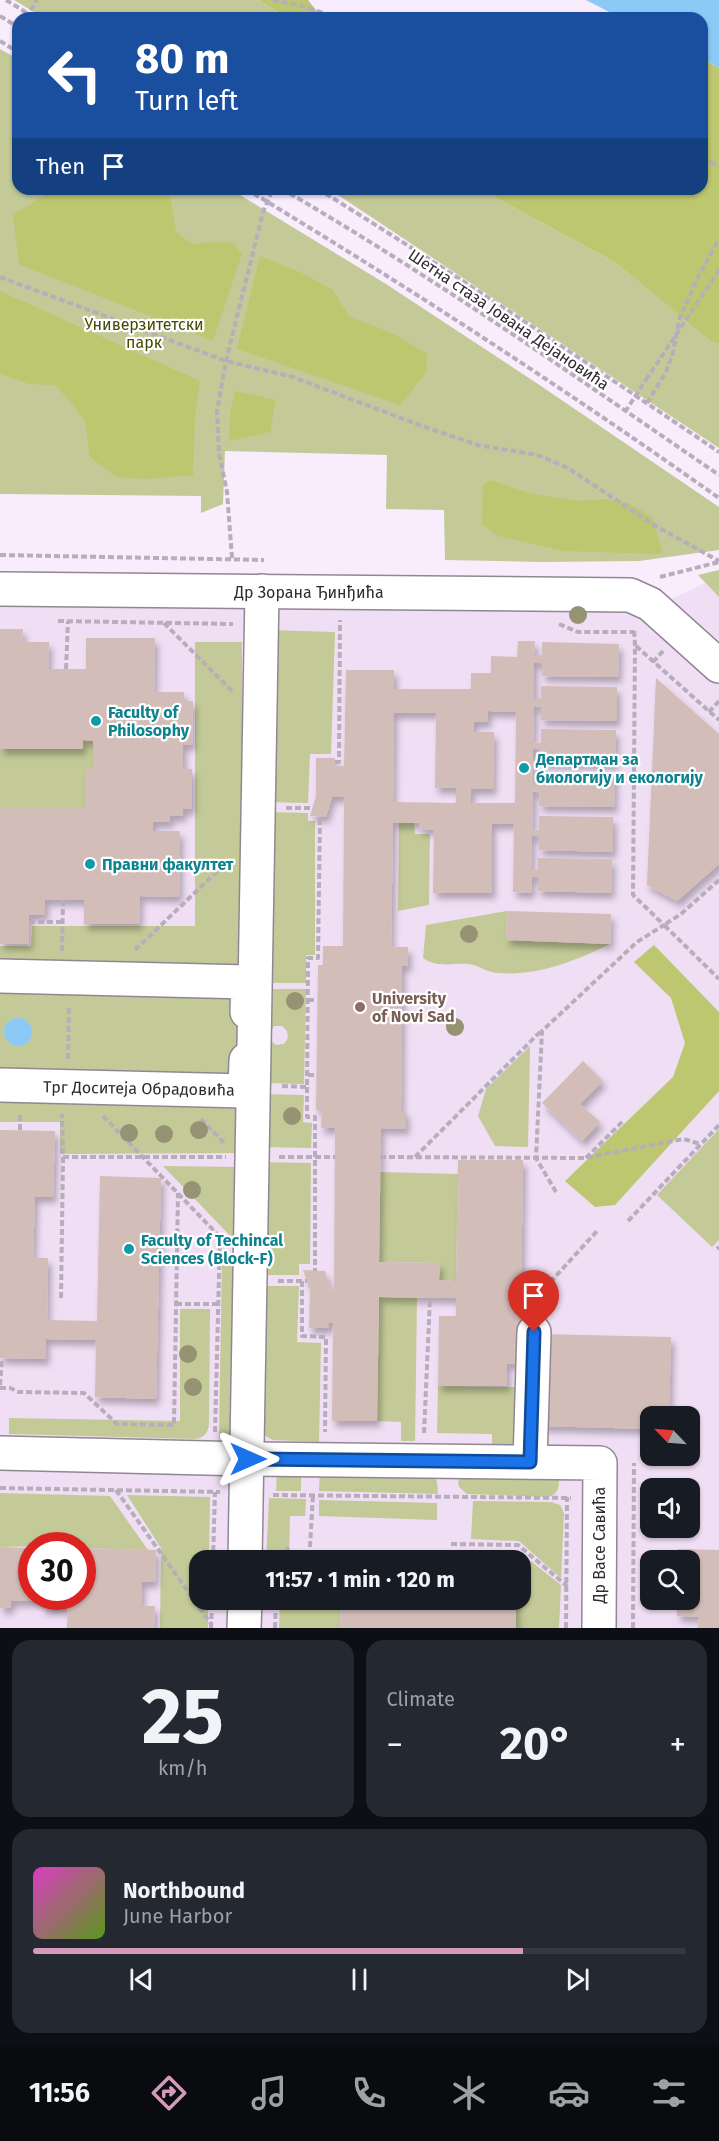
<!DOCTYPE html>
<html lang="en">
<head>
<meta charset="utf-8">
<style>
	body { margin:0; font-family:"Fira Sans",sans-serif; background:#242831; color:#f1f3f6; height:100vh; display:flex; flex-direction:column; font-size:22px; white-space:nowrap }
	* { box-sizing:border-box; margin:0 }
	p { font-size:20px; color:#9ea1a6 }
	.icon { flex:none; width:33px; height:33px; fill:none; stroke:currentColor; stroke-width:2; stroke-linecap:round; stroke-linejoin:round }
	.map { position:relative; height:1628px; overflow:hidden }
	.side { display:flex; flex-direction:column; gap:12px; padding:12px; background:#0d0f14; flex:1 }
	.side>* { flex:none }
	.guide { position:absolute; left:12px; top:12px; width:696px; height:183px; border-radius:18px; box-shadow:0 2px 4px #0004; background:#1a4fa0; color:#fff; overflow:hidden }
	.needle { width:39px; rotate:295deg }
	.controls { position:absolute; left:640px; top:1406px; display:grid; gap:12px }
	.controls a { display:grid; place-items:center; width:60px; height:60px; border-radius:12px; background:#171b24; box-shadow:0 2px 4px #0004; font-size:30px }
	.speed { position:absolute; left:18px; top:1532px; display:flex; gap:12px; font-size:30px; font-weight:700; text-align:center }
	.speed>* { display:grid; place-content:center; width:78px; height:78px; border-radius:50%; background:#171b24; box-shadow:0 2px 4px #0004; line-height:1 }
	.speed .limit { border:9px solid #d22; background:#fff; color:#111 }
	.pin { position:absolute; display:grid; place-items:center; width:51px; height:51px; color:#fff; margin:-62px -26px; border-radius:50% 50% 50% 0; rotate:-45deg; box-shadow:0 0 6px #0007 }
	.pin .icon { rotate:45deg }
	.me { position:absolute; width:66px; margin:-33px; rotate:90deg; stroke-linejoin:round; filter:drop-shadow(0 0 4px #0008) }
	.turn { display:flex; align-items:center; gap:21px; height:126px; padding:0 24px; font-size:27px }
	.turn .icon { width:78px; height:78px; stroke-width:2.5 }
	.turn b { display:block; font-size:42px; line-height:51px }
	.then { display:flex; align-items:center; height:57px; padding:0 24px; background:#0003; gap:12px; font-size:22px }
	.big { font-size:45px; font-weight:700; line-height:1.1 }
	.side .widget { flex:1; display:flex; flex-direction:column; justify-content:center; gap:9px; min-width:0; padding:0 21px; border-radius:18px; background:#242831 }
	.side .dial { align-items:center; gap:0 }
	.dial b { font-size:78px; line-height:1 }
	.song { display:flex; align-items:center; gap:18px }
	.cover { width:72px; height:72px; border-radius:9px; background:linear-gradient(135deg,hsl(310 70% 55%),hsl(90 70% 35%)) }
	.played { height:6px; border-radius:3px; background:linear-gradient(90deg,#d499bb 75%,#363941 75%) }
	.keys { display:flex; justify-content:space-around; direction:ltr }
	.heat { display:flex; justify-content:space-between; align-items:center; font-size:33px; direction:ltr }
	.side .tiles { flex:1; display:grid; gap:12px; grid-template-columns:1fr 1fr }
	.widget:last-child { grid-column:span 2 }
	.trip { position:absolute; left:189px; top:1550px; width:342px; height:60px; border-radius:18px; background:#171b24; box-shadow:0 2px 4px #0004; font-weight:700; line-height:60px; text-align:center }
	.menu { display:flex; height:96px; justify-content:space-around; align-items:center; background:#090b0e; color:#9ea1a6 }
	.menu .icon { width:42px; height:42px }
	.menu .on { color:#d499bb }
	.menu b { font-size:27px; color:#f1f3f6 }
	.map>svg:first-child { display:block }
	.built { fill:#f0def4; fill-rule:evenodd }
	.green { fill:#c3ca97; fill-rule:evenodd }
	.forest { fill:#bcc76f }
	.water { fill:#8bc9f7 }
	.building { fill:#d2bdb9; fill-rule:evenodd; filter:url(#shadow) }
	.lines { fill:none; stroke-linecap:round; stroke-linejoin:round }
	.minor-casing { stroke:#928694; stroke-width:36 }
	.path { stroke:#b8adba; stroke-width:4; stroke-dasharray:6 3; stroke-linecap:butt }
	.minor { stroke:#fff; stroke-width:33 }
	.path-bridge { stroke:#b8adba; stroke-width:4; stroke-dasharray:6 3; stroke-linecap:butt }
	.tree { fill:#959374 }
	.route-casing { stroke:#114b97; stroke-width:15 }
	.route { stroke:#1a73e8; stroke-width:10 }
	.culture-dot { fill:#0f9aa8; stroke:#fff; stroke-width:2 }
	.education-dot { fill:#8d6e63; stroke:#fff; stroke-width:2 }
	.labels { text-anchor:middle; stroke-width:4.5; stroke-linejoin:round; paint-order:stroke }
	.street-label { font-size:16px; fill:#2f2a30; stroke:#fff }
	.park-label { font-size:16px; fill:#444a04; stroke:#fff }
	.culture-label { font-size:16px; font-weight:bold; fill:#0d838f; stroke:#fff; text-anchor:start }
	.education-label { font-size:16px; font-weight:bold; fill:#785e54; stroke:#fff; text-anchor:start }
</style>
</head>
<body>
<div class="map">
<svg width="719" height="1628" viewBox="0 0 719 1628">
	<defs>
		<filter id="shadow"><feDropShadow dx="3.5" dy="6" stdDeviation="3" flood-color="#0004"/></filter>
	</defs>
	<rect width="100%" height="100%" fill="#f9ecfc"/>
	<path class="built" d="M715 578 719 582V1628H0V597L545 594 672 599ZM651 1416H690V1455H651ZM651 1488H690V1527H651ZM32 1545H82V1596H32ZM200 1560H520V1599H200ZM651 1560H690V1599H651Z"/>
	<g class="green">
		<polygon points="14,0 259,0 287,18 44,18"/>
		<polygon points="0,49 18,59 18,189 230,189 386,284 535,382 719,507 719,550 639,561 540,562 445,560 444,510 386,509 387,455 225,451 223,504 201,513 201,496 0,494"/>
		<polygon points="329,189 480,189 616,263 711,340 719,344 719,448"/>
		<polygon points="719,570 719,597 698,575"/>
		<polygon points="269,630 335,632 331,754 310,754 308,803 265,802"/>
		<polygon points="195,642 242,642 242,1153 60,1154 60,1122 0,1122 0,946 31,946 32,926 195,926"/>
		<polygon points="83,740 93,741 93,769 85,769 85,808 0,808 0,749 83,749"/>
		<polygon points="265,812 308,813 308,821 315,821 315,955 306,955 306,983 264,983"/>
		<polygon points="399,821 414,821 415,834 430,834 429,905 398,911"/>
		<path d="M507 911 506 940 610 944C575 961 538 976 499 973 488 973 479 965 468 964 453 963 436 968 423 958L426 925Z"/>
		<path d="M263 989H306L304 1084 262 1083ZM274 1026H282L287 1031 288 1038 284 1044 276 1045 269 1039V1034Z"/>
		<polygon points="530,1046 528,1147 495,1146 478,1116 486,1089"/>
		<polygon points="261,1094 304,1095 303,1122 312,1123 311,1148 260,1147"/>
		<polygon points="719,1129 719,1240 712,1247 657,1195"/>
		<polygon points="259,1162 311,1163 310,1264 299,1264 299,1275 258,1275"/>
		<polygon points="163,1166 241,1167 240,1246"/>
		<polygon points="380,1172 458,1174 456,1281 439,1280 440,1263 379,1262"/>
		<polygon points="222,1254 239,1271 235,1428 229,1435 219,1437"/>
		<polygon points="257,1286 299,1286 297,1342 321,1343 319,1442 273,1440 262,1434"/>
		<polygon points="379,1297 417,1298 415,1441 401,1441 401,1422 377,1421"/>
		<path d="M180 1309H210L209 1424C208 1434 203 1438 194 1439L9 1434V1418L180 1421Z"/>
		<polygon points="438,1386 518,1387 516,1446 492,1445 492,1434 437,1433"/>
		<polygon points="277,1471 301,1471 301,1491 276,1491"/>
		<polygon points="320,1471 432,1475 437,1481 438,1494 319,1491"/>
		<path d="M461 1475H559C559 1485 560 1494 548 1497L467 1494 459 1487 458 1482Z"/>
		<polygon points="0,1493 110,1496 148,1550 83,1548 82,1545 0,1547"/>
		<polygon points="127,1495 210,1497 209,1560 200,1560 200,1599 208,1599 208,1628 160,1628 161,1548"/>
		<polygon points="269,1498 306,1499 305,1516 290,1516 289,1560 266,1560"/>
		<polygon points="319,1500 437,1503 437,1520 319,1516"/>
		<polygon points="473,1501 551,1502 560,1505 564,1513 561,1578 519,1541 471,1539"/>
		<polygon points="518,1551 561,1585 559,1628 516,1628 516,1599 520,1599 520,1560 518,1560"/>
		<polygon points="280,1599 341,1599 340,1628 279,1628"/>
	</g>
	<g class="forest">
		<polygon points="259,0 308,0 322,18 287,18"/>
		<polygon points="705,60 719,68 719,344 711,341 616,263 480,189 702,189 702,61"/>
		<polygon points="54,189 169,189 176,232 192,244 214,242 233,243 242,254 213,341 19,264 13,215"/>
		<polygon points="260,256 302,273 333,290 349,316 392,333 427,354 426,373 400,405 237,349"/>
		<polygon points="0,291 200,381 195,416 193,475 147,479 116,477 90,457 85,421 70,401 55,385 29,384 0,374"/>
		<polygon points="235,391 276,400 270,432 229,441 230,413"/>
		<polygon points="490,480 532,494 580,501 607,499 630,504 652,517 663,554 564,551 498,536 482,524 483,485"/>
		<polygon points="654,945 719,1012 719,1091 615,1205 595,1207 565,1181 673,1077 685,1043 671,998 634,962"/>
	</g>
	<g class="water">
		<polygon points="586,0 719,0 719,68 702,58 702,18 621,18"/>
		<circle cx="18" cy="1032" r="14"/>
	</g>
	<g class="building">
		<polygon points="0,629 23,629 22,642 49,642 48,669 86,669 86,638 155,638 154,692 184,692 184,701 193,701 192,745 183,745 183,769 192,769 192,809 183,809 183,816 170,816 170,822 153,822 153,831 180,831 179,897 140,896 139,924 84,924 84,900 45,900 45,915 29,915 29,944 0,944 0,808 85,808 85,768 93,769 93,741 83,740 83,749 0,749"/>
		<path d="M518 641H535L534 655H542V642L619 644 618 677 542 676V663H534V699H541V686L617 687V721L541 720V707L534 706 533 742 541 743V729L616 730 615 764 540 763 541 749H533V785H540V772L615 773 614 807 539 806 540 792H533L532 829 539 830V816L613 817V852L539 850V836H532L531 869 538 870V858L612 859 611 893 538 891V877H532L531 893 513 892 514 824H492V893H433L434 830 419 829V823H393L391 947H408V966H402L401 1111H406V1129L381 1128 379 1262 440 1263 439 1280 456 1281 458 1160H523L520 1364H507V1386H438L439 1316H456V1298L379 1297 377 1421H332L333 1323H329V1328H309L310 1290 303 1270 325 1271 330 1290H334L335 1128H321L322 1110H316L318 965H323V946H343L344 797H332L326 817 310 816 316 796V758H335V766H344L346 670H394V689H471V673H491V656L517 657ZM488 711 516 712 515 803H471V789H493L494 732H474V722H488ZM394 713H436L435 788H456V803L393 802Z"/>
		<polygon points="656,678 719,734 719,864 677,901 647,885"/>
		<polygon points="507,911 611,914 610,944 506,940"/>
		<polygon points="583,1061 603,1081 580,1104 600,1122 582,1141 542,1103"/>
		<polygon points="0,1130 55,1131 53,1197 35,1197 33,1258 48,1258 47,1320 97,1321 100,1176 161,1178 156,1399 95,1397 96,1340 46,1339 46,1359 0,1358"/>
		<polygon points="541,1334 671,1337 669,1416 651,1416 651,1429 538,1426"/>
		<polygon points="0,1547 32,1548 32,1596 82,1596 82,1548 156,1550 155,1582 142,1582 141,1606 155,1606 154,1628 67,1628 68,1609 42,1609 43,1601 11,1601 11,1608 0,1608"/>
		<polygon points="678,1549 719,1550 719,1628 698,1628 699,1617 677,1616 677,1599 690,1599 690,1560 678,1560"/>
		<polygon points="473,1550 518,1551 518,1560 473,1560"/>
		<polygon points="341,1599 516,1599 516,1628 340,1628"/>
	</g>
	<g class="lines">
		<g class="minor-casing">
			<g id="minor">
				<polyline points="0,589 630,595 650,604 719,666"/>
				<polyline points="0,976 248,982 247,1012"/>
				<polyline points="0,1085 245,1091 246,1060"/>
				<polyline points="0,1453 247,1459 600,1463 599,1628"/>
				<polyline points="530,1462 534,1332"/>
				<polyline points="245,1560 262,591"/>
				<polyline points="244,1628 245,1599"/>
			</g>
		</g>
		<g class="path">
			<polyline points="6,0 35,18"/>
			<polyline points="273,0 298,5 339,18"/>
			<polyline points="0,16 18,27"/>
			<polyline points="26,18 37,0"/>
			<polyline points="0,41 18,52"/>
			<polyline points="702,158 719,166"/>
			<path d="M246 189C407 286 565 389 719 498"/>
			<path d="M282 189C432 276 576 377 719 475"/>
			<path d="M318 189C454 273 586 362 719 452"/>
			<polyline points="292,195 296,189"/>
			<polyline points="0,277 226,361 293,377 422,426 478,445 538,455 568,468 654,525 719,561"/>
			<polyline points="647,403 666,372 673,353 679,320 696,281 719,239"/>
			<polyline points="625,412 646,380"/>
			<polyline points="0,555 264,560"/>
			<polyline points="232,558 227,492 219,453 217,412 226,361 263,212 273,189"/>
			<polyline points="660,577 719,562"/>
			<polyline points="58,621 233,624"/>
			<polyline points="164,623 233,692"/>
			<polyline points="559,624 578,632 634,632"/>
			<polyline points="636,646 719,720"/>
			<polyline points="653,662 663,651"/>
			<polyline points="66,669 68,621"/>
			<polyline points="709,712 719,701"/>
			<polyline points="335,762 339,762 340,620"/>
			<polyline points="286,808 312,808"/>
			<polyline points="719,880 681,914 664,925 719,979"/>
			<polyline points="29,922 63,922"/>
			<polyline points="135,950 229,860"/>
			<polyline points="62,951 63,900"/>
			<polyline points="308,1000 317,1000"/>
			<polyline points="68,1059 69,1006"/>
			<polyline points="308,1075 317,1075"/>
			<polyline points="282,1086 307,1087 308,958 318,958 320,817"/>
			<polyline points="307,1087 307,1117 315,1117 315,1271"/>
			<polyline points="103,1116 221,1238"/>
			<polyline points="201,1119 225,1144"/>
			<polyline points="20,1130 20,1113"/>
			<polyline points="63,1157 226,1157"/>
			<polyline points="279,1157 335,1157"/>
			<polyline points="380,1157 585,1158 684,1139 700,1144"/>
			<polyline points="415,1157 541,1031"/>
			<polyline points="586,1158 623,1121"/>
			<polyline points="556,1192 536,1158 542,1031 637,942 664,925 633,895 635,646 634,629"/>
			<polyline points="628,1221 719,1125"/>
			<polyline points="717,1249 719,1247"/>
			<polyline points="278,1281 307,1281"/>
			<polyline points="302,1281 302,1336 326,1337 325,1432"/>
			<polyline points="61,1298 63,1157 62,1114"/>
			<polyline points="176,1304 217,1304"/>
			<polyline points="536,1305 544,1289 598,1230"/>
			<polyline points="0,1385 2,1358"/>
			<polyline points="0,1388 10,1388 19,1392 84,1393 117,1424 174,1425 178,1193"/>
			<polyline points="215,1432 220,1236"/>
			<polyline points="424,1433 430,1298"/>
			<polyline points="0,1488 220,1492"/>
			<polyline points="116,1490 211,1624"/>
			<polyline points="273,1495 571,1498"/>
			<polyline points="451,1544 518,1545 567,1586"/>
			<polyline points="310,1547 313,1494"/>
			<polyline points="213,1560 215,1492"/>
			<polyline points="281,1560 289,1546"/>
			<polyline points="211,1628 212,1599"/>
			<polyline points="275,1628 276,1599"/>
			<polyline points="566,1628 567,1497"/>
			<polyline points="633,1628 634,1463"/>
		</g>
		<use href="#minor" class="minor"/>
		<polyline class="path-bridge" points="646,380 719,270"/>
	</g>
	<g class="tree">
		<circle cx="578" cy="615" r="9"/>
		<circle cx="469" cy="934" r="9"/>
		<circle cx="295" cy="1001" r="9"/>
		<circle cx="455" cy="1027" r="9"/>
		<circle cx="292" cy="1116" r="9"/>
		<circle cx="199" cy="1130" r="9"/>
		<circle cx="129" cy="1133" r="9"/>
		<circle cx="164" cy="1134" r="9"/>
		<circle cx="192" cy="1190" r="9"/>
		<circle cx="188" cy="1354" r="9"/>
		<circle cx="193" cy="1387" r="9"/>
	</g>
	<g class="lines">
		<g class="route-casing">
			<polyline id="route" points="248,1459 530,1462 534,1332"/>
		</g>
		<use href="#route" class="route"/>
	</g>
	<g class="culture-dot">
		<circle cx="96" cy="721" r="6"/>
		<circle cx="524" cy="768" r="6"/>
		<circle cx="90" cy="864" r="6"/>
		<circle cx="129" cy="1249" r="6"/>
	</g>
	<circle class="education-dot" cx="360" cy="1007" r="6"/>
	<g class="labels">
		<g class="street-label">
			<text transform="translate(509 319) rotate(34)" y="6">Шетна стаза Јована Дејановића</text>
			<text x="309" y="598">Др Зорана Ђинђића</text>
			<text transform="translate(139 1088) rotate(1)" y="6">Трг Доситеја Обрадовића</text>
			<text transform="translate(599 1545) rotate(-90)" y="6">Др Васе Савића</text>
		</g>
		<g class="park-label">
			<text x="144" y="330">Универзитетски<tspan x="144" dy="18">парк</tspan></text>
		</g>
		<g class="culture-label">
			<text x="108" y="718">Faculty of<tspan x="108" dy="18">Philosophy</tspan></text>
			<text x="536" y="765">Департман за<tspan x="536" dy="18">биологију и екологију</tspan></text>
			<text x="102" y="870">Правни факултет</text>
			<text x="141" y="1246">Faculty of Techincal<tspan x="141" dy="18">Sciences (Block-F)</tspan></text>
		</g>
		<g class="education-label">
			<text x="372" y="1004">University<tspan x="372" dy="18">of Novi Sad</tspan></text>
		</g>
	</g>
</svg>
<div class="controls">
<a><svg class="needle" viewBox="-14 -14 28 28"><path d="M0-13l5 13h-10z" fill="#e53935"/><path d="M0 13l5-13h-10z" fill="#9ea1a6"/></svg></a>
<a><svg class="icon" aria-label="sound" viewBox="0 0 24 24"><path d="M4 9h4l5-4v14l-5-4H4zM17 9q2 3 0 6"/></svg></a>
<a><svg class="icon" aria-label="search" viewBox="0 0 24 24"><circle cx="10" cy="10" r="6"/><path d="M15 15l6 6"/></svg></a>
</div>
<div class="speed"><div class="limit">30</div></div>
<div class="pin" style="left:534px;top:1332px;background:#d93025"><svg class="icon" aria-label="arrive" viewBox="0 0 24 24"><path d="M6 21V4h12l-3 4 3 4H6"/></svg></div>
<svg class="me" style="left:248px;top:1459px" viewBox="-20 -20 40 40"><path d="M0-17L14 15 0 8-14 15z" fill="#1a73e8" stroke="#fff" stroke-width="4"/></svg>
<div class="trip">11:57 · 1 min · 120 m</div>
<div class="guide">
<div class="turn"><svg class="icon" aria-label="left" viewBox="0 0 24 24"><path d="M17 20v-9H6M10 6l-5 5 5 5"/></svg><div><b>80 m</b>Turn left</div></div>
<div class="then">Then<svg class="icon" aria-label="arrive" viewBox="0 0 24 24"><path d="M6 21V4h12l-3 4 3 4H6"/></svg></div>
</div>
</div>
<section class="side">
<div class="tiles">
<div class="widget dial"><b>25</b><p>km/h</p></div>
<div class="widget"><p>Climate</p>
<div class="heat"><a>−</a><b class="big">20°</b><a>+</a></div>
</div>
<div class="widget">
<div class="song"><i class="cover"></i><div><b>Northbound</b><p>June Harbor</p></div></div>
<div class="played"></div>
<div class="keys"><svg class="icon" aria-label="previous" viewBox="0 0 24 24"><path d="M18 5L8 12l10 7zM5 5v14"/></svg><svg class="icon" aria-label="pause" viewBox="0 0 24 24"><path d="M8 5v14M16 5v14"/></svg><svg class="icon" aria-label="next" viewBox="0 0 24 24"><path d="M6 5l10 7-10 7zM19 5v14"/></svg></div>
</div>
</div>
</section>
<nav class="menu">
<b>11:56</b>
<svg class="icon on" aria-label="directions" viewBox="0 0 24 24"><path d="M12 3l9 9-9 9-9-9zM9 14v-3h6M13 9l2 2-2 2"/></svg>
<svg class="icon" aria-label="music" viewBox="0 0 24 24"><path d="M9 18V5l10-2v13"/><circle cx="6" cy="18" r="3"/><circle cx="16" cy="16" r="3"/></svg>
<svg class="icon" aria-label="phone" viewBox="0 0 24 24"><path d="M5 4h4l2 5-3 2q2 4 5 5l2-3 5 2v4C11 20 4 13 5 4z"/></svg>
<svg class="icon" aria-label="climate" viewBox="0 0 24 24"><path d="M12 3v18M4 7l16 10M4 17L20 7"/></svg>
<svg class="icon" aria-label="car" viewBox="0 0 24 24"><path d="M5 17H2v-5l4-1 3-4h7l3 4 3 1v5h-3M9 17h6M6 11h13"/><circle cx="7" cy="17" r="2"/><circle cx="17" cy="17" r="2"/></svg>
<svg class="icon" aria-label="filters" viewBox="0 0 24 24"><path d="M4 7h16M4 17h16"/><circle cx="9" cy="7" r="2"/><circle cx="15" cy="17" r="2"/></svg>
</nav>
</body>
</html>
